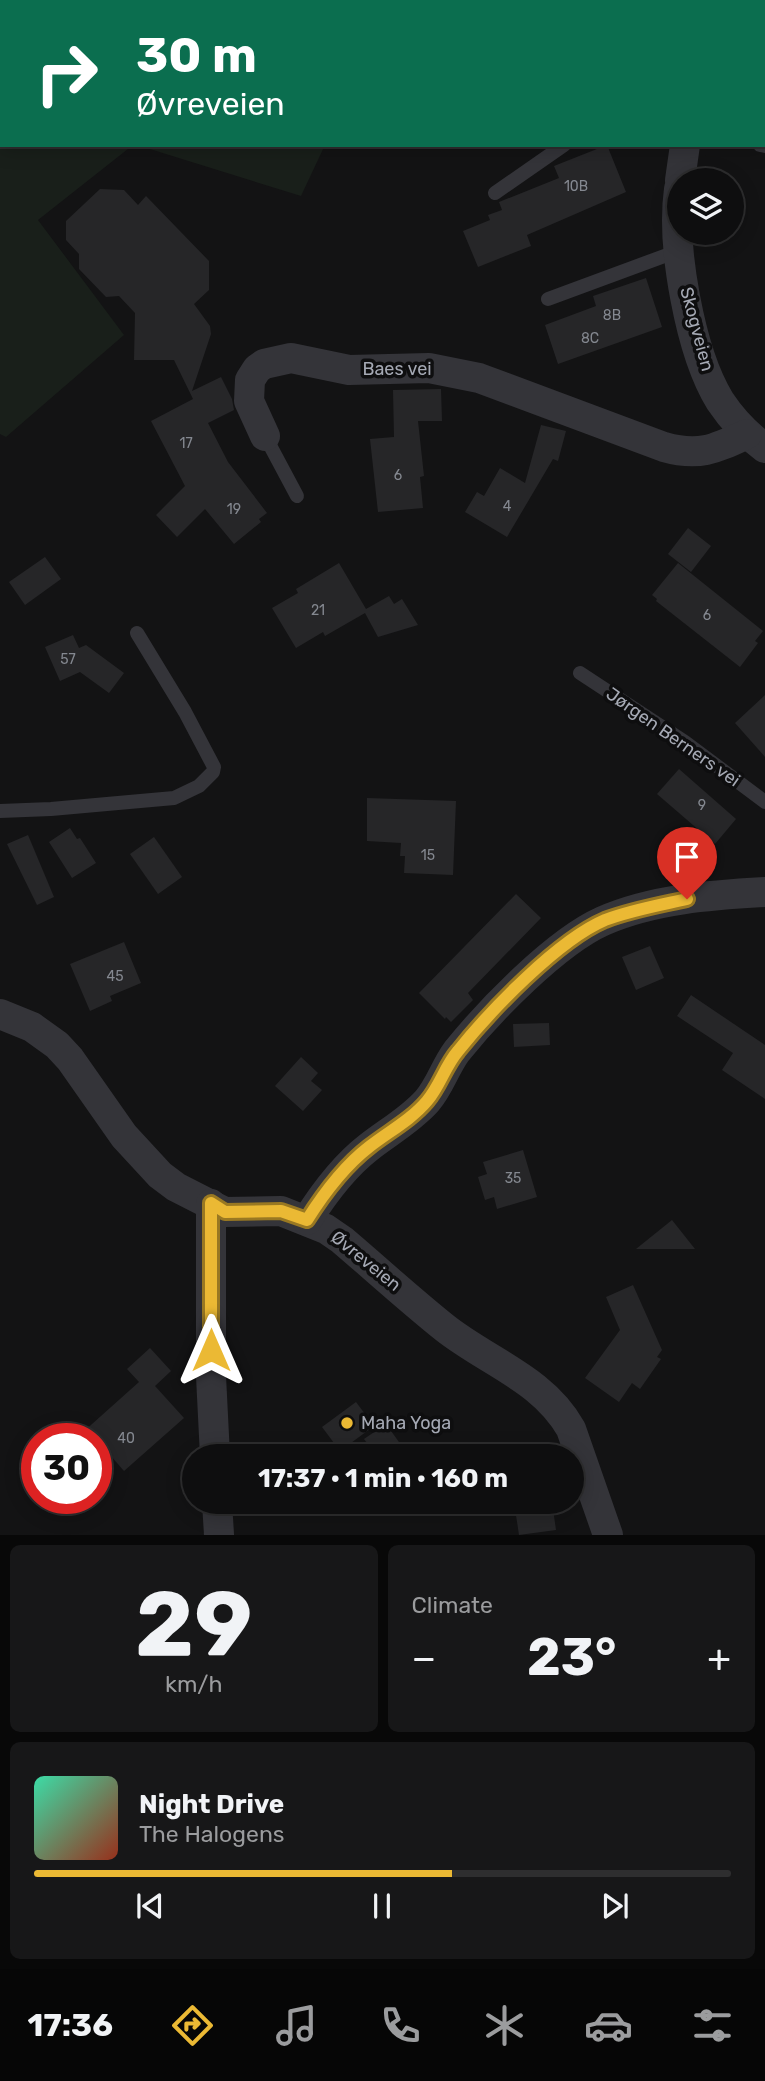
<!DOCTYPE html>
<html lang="en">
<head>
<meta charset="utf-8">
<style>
	body { margin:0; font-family:Rubik,sans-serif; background:#171718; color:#f1f3f6; height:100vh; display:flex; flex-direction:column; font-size:26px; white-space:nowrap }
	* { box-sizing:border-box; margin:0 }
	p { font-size:23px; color:#9b9c9e }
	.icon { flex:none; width:38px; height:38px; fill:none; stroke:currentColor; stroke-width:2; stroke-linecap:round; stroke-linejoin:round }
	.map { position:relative; height:1535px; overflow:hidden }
	.sheet { display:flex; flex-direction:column; gap:10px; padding:10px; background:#080808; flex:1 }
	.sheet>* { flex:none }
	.banner { position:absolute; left:0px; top:0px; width:766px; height:147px; box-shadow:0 4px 18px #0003,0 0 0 2px #2e2e2f; background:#0b6e4f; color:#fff; overflow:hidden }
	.fabs { position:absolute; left:667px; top:168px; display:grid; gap:14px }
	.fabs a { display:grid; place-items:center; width:77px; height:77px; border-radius:50%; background:#0e0e0f; box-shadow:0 4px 18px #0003,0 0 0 2px #2e2e2f; font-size:35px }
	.speed { position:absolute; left:21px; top:1423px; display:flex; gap:14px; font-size:35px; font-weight:700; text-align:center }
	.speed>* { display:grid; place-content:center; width:91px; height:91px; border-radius:50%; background:#0e0e0f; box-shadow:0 4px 18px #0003,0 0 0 2px #2e2e2f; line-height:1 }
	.speed .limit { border:10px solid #d22; background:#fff; color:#111 }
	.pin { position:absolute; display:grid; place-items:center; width:60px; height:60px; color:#fff; margin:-72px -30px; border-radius:50% 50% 50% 0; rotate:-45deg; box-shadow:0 0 7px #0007 }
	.pin .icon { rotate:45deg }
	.me { position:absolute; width:77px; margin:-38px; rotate:0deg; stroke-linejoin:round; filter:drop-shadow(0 0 5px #0008) }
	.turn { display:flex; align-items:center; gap:24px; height:147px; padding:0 21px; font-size:32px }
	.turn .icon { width:91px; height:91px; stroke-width:2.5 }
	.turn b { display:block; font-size:49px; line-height:60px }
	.big { font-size:52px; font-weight:700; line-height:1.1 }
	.sheet .card { flex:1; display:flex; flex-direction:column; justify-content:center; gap:10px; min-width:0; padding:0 24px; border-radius:10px; background:#171718 }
	.sheet .dial { align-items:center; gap:0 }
	.dial b { font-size:91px; line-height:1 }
	.song { display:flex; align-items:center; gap:21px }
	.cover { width:84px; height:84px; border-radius:10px; background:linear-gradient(135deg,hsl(160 70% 55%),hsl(10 70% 35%)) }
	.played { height:7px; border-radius:4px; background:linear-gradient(90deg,#ebb934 60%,#2e2e2f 60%) }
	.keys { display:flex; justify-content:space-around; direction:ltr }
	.heat { display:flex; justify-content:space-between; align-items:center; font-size:38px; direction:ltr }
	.sheet .tiles { flex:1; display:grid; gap:10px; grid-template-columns:1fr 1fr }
	.card:last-child { grid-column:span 2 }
	.trip { position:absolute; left:182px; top:1444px; width:402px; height:70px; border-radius:35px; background:#0e0e0f; box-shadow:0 4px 18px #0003,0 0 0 2px #2e2e2f; font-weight:700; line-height:70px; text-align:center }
	.tabs { display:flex; height:112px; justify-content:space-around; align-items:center; background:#060606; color:#9b9c9e }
	.tabs .icon { width:49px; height:49px }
	.tabs .active { color:#ebb934 }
	.tabs b { font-size:32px; color:#f1f3f6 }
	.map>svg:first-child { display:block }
	.green { fill:#191f1a }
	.building { fill:#262628 }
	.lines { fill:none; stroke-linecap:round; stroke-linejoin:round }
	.path { stroke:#3a3b40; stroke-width:4.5; stroke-dasharray:3.5 5; stroke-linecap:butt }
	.lane { stroke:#343439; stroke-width:14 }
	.street { stroke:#343439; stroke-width:30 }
	.route-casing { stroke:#997822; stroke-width:18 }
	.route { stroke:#ebb934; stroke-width:12 }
	.poi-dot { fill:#ebb934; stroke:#0e0e0f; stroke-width:2.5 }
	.labels { text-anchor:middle; stroke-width:7; stroke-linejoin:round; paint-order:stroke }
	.number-label { font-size:14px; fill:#848890 }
	.street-label { font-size:18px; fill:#a5a9b4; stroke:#0e0e0f }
	.poi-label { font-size:18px; fill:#a5a9b4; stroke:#0e0e0f; text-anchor:start }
</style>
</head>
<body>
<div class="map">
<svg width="765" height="1535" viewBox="0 0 765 1535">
	<rect width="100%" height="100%" fill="#131314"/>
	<g class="green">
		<polygon points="0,0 399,0 2,2 2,145 133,145 38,220 124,335 6,437 0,434"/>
		<polygon points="137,145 325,145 301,196"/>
	</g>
	<g class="building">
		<polygon points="607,145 626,192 527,235 531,246 478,267 463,231 490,220 488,215 502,210 499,202 559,178 554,166"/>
		<polygon points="100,189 124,190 138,205 146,196 209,261 209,290 194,304 210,326 211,334 192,391 221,377 232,399 234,410 208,423 228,462 267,513 259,519 261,522 234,544 205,509 177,537 156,515 185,486 151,421 193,399 174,360 134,360 135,313 119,296 106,297 79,269 79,254 66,240 66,221"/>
		<polygon points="646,278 662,327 558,364 545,325 596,306 593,296"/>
		<polygon points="441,389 442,421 418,421 424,476 420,477 423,508 378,512 370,439 394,437 393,390"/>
		<polygon points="541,425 566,431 558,461 553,459 507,537 465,512 477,492 484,496 500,468 525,483"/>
		<polygon points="688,528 711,546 691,572 668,554"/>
		<polygon points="45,557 61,579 25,605 9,582"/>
		<polygon points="339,563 366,609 389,596 394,604 402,599 418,625 378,637 365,613 325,636 323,632 296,648 272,608 298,593 296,589"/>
		<polygon points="678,563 763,631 755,641 758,643 740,667 656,601 657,599 652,595"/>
		<polygon points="73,635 79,648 86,645 124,673 109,693 80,672 60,681 45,647"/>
		<polygon points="765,695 765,757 735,723"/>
		<polygon points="679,769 736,819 715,844 657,794"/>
		<polygon points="367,798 456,801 453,875 404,873 405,856 400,856 401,843 367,841"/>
		<polygon points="70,828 77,839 80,838 96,863 72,878 49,842"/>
		<polygon points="28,835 54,897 37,905 7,844"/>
		<polygon points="154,837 182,877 158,894 130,854"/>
		<polygon points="516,894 541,918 468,993 473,1000 451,1022 446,1017 445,1019 419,993"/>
		<polygon points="124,942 141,983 110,996 112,1001 90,1011 70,964"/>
		<polygon points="650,946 664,978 636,990 622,957"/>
		<polygon points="691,995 765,1045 765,1099 722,1070 733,1053 677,1016"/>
		<polygon points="549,1023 550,1045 514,1047 513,1024"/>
		<polygon points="301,1057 318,1073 311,1081 322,1090 303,1111 275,1086"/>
		<polygon points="523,1150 537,1197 497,1209 494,1197 485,1200 478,1177 487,1174 483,1162"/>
		<polygon points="672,1220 695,1249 636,1249"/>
		<polygon points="633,1285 662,1350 657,1357 661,1359 640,1389 632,1383 619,1402 585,1378 620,1330 606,1297"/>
		<polygon points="150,1348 171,1371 155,1386 184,1418 124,1471 110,1455 106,1459 96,1448 96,1438 87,1438 82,1433 139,1382 127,1369"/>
		<polygon points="356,1402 374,1426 340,1451 322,1427"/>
		<polygon points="386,1424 409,1456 377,1456 364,1439"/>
		<polygon points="514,1502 552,1502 556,1530 519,1535"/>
	</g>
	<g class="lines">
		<g class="path">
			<polyline points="377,2 378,0"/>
			<polyline points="0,101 2,102"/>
		</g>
		<g class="lane">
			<polyline points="558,2 562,0"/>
			<polyline points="760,145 765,146"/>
			<polyline points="495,193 564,145"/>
			<polyline points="548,299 678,251"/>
			<polyline points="265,436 297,496"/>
			<polyline points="580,673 685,742 765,802"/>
			<polyline points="0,811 51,809 174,798 199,786 213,772 214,767 185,712 137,633"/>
		</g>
		<g class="street">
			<polyline points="588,0 590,2"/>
			<polyline points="753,2 755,0"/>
			<polyline points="680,180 685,145"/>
			<path d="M679 189C671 246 690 352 720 401 732 419 747 435 765 448"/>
			<path d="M265 436 249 401 250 380 257 369 264 364 291 358 349 370 429 368 479 378 664 447C699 457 715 449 747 434"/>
			<path d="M0 1014 32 1027 57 1045 70 1059 124 1136 160 1175 176 1187 225 1212 281 1211 326 1229 342 1240C376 1269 410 1300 445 1328 488 1362 543 1379 571 1429L608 1535"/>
			<polyline points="211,1204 211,1376 215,1456"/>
			<path d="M307 1220C324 1193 343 1167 369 1147 388 1132 410 1120 427 1101 440 1086 445 1067 457 1051 490 1010 556 942 603 921 653 899 712 895 765 892"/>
			<polyline points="217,1502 219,1535"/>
		</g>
	</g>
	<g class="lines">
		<g class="route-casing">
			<path id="route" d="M211 1350V1203L225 1212 281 1211 307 1220C324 1193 343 1167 369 1147 388 1132 411 1120 427 1101 440 1086 445 1066 458 1051 490 1011 558 940 605 920 631 910 660 905 687 899"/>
		</g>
		<use href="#route" class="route"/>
	</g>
	<circle class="poi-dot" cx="347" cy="1423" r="7"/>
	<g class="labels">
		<g class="number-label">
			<text x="576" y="191">10B</text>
			<text x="612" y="320">8B</text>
			<text x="590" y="343">8C</text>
			<text x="186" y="448">17</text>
			<text x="398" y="480">6</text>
			<text x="507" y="511">4</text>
			<text x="234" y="514">19</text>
			<text x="318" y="615">21</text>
			<text x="707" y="620">6</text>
			<text x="68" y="664">57</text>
			<text x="702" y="810">9</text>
			<text x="428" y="860">15</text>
			<text x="115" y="981">45</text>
			<text x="513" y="1183">35</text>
			<text x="126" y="1443">40</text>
		</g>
		<g class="street-label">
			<text transform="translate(697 329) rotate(75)" y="6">Skogveien</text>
			<text x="397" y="375">Baes vei</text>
			<text transform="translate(673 737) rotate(35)" y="6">Jørgen Berners vei</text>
			<text transform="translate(366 1261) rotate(39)" y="6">Øvreveien</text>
		</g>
		<g class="poi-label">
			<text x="361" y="1429">Maha Yoga</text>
		</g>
	</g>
</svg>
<div class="fabs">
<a><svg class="icon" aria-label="layers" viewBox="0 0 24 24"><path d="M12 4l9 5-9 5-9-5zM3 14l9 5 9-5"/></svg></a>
</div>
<div class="speed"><div class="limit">30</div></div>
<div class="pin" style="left:687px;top:899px;background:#d93025"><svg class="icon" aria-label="arrive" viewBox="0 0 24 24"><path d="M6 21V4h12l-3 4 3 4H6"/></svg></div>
<svg class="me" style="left:211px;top:1350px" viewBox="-20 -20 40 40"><path d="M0-17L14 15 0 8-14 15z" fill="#ebb934" stroke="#fff" stroke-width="4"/></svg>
<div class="trip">17:37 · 1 min · 160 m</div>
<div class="banner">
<div class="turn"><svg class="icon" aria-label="right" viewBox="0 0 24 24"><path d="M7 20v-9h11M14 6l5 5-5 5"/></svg><div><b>30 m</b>Øvreveien</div></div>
</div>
</div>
<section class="sheet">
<div class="tiles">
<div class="card dial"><b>29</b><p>km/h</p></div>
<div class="card"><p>Climate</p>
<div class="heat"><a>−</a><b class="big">23°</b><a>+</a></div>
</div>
<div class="card">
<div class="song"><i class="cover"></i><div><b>Night Drive</b><p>The Halogens</p></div></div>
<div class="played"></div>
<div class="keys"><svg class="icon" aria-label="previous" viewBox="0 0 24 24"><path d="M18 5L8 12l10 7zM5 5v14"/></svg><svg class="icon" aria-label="pause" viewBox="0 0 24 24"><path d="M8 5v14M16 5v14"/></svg><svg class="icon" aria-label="next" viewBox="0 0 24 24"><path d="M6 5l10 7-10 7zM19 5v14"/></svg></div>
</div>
</div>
</section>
<nav class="tabs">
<b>17:36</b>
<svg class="icon active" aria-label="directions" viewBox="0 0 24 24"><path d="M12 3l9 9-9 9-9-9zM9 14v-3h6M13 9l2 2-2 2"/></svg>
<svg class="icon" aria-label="music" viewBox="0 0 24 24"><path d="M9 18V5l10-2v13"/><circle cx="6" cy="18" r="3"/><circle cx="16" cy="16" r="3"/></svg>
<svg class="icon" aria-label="phone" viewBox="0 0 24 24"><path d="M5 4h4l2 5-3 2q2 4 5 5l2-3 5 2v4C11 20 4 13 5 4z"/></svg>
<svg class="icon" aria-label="climate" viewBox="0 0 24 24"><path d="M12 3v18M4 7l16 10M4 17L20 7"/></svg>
<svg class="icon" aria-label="car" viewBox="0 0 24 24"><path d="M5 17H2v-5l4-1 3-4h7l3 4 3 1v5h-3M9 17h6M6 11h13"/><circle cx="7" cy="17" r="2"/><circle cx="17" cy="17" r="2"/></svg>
<svg class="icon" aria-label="filters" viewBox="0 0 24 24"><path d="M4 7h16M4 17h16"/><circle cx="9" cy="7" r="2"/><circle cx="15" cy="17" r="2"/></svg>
</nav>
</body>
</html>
